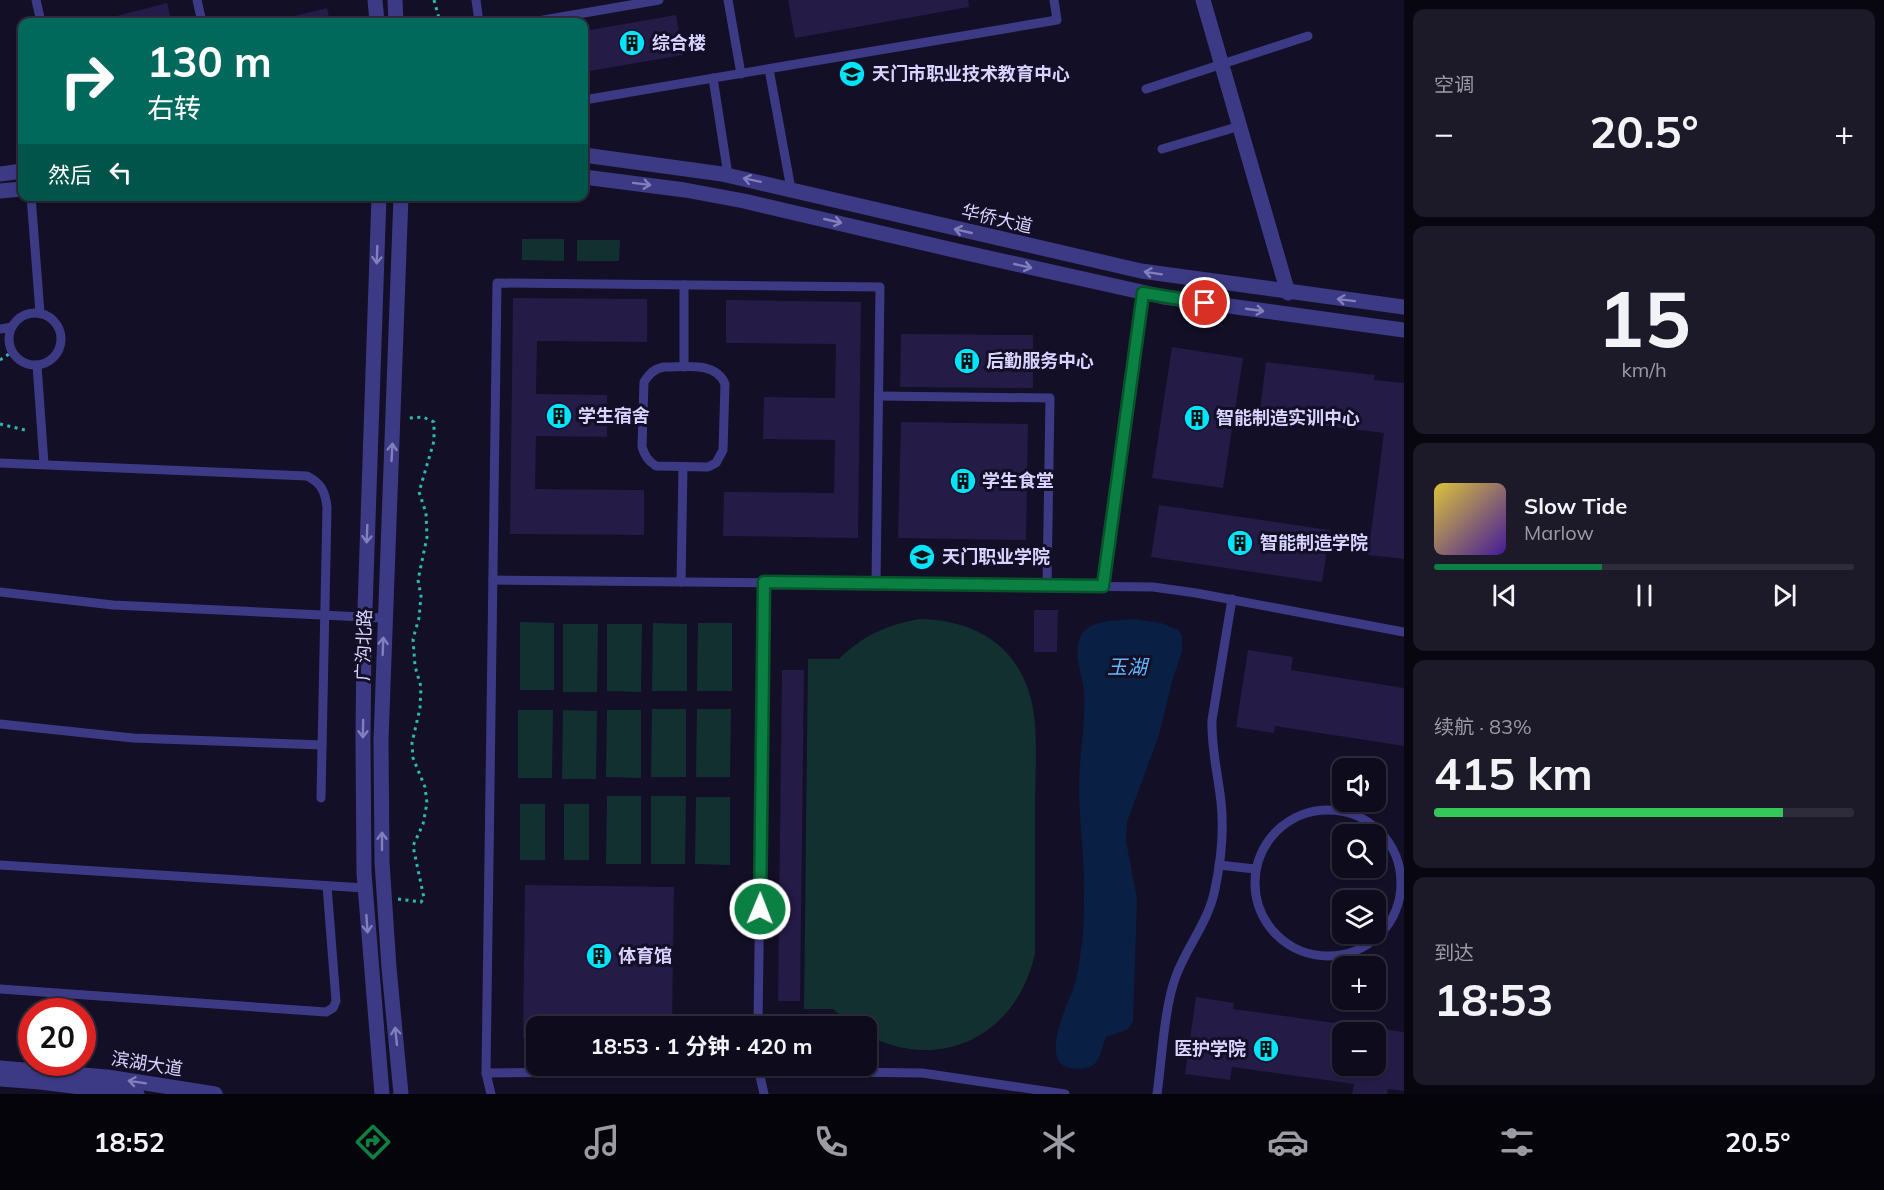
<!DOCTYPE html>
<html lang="zh">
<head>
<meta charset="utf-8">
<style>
	body { margin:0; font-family:Mulish,"Noto Sans SC",sans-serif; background:#1c1929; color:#f1f3f6; height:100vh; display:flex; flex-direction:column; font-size:22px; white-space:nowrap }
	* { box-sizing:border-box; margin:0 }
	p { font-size:20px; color:#9b9ba3 }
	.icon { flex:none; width:33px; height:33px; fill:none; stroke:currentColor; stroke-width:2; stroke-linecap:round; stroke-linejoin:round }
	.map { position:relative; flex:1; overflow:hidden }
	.sheet { display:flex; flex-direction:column; gap:9px; padding:9px; background:#08060f; width:480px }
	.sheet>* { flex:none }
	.hud { position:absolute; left:18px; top:18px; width:570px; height:183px; border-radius:12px; box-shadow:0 2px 4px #0004,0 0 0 2px #2e2b3b; background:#00695c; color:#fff; overflow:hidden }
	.fabs { position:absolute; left:1332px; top:758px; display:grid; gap:12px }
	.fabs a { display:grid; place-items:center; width:54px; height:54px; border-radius:12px; background:#0e0b1c; box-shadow:0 2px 4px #0004,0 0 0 2px #2e2b3b; font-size:30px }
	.speed { position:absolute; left:18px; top:998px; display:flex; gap:12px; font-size:30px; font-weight:700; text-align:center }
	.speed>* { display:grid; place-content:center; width:78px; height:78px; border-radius:50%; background:#0e0b1c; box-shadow:0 2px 4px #0004,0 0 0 2px #2e2b3b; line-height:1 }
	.speed .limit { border:9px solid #d22; background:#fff; color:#111 }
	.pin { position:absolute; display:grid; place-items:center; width:51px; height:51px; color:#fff; margin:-26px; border:3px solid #fff; border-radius:50%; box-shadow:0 2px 6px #0007 }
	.me { position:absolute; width:66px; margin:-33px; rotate:1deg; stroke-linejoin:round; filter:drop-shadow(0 0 4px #0008) }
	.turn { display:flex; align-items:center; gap:21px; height:126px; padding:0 30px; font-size:27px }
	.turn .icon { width:78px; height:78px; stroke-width:2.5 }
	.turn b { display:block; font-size:42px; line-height:51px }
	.then { display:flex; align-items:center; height:57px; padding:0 30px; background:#0003; gap:12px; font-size:22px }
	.big { font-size:45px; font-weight:700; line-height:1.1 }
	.sheet .widget { flex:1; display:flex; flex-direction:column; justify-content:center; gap:9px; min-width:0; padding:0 21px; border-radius:12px; background:#1c1929 }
	.sheet .dial { align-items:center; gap:0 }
	.dial b { font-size:78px; line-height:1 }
	.song { display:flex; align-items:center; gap:18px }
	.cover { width:72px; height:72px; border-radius:9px; background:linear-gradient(135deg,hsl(50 70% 55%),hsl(260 70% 35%)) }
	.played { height:6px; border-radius:3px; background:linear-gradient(90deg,#0b8043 40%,#2e2b3b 40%) }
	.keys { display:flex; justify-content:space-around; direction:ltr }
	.heat { display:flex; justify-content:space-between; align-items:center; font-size:33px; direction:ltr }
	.charge { height:9px; border-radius:4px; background:linear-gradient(90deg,#34c759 83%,#2e2b3b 0) }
	.trip { position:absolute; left:526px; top:1016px; width:351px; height:60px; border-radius:12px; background:#0e0b1c; box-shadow:0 2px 4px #0004,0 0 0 2px #2e2b3b; font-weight:700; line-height:60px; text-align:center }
	.tab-bar { display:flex; height:96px; justify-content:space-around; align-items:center; background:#06040b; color:#9b9ba3 }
	.tab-bar .icon { width:42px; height:42px }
	.tab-bar .on { color:#0b8043 }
	.tab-bar b { font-size:27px; color:#f1f3f6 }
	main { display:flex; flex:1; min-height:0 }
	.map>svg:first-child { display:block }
	.green { fill:#12302f }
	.water { fill:#0a1f44 }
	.building { fill:#241b47 }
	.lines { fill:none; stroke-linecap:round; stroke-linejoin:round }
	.path { stroke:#2fb8b0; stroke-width:3; stroke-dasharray:3 4.5; stroke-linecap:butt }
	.lane { stroke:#3d3a85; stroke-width:9 }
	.street { stroke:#3d3a85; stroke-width:15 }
	.oneway { stroke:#837fbc }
	.route-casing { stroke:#07532c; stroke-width:15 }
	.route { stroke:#0b8043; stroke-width:10 }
	.labels { text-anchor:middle; stroke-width:6; stroke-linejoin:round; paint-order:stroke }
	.poi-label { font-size:18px; font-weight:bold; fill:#d9d4ff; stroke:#130f26; text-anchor:start }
	.street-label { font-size:18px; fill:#d9d4ff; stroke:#130f26 }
	.water-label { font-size:20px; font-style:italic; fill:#62b6ff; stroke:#130f26 }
</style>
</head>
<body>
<main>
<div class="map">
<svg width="1404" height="1094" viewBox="0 0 1404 1094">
	<rect width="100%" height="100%" fill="#130f26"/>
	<g class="green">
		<polygon points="522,239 564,239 564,261 522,260"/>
		<polygon points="577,240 620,240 619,261 577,261"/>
		<path d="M919 619C985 620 1029 655 1035 723 1037 752 1035 782 1035 810 1035 858 1035 905 1035 953 1018 1034 942 1074 867 1035V1026H853L833 1009H804L808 659H839C862 636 887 625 919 619Z"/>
		<polygon points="520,622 554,623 554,690 520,690"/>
		<polygon points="653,623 687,624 687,691 652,691"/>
		<polygon points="698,623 732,623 732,691 697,691"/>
		<polygon points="563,624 598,624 597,692 563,692"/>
		<polygon points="607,624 642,624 641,692 607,691"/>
		<polygon points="652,709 686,709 686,777 651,777"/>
		<polygon points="697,709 731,709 730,777 696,777"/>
		<polygon points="518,710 553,710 552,778 518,778"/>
		<polygon points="563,710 597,711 596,779 562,779"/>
		<polygon points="607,710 641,710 641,778 606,777"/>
		<polygon points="607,796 641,796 641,864 606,864"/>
		<polygon points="651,796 686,796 685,864 651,864"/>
		<polygon points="696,797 730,797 730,865 695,864"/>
		<rect x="520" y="804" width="25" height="56"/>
		<rect x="564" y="804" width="25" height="56"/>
	</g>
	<path class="water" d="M1132 619 1161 623 1178 630 1182 635V652L1172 681 1159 735 1127 822 1126 841 1137 899 1133 1021 1128 1029 1106 1037C1098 1058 1100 1072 1071 1068 1038 1063 1068 1004 1074 987 1077 977 1079 966 1080 956 1084 935 1084 914 1084 893 1085 858 1079 823 1079 788 1079 756 1086 724 1084 692 1083 676 1073 655 1080 638 1087 619 1116 621 1132 619Z"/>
	<g class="building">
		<polygon points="788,0 968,0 969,7 795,38"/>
		<polygon points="167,3 172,22 110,22 109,18"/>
		<polygon points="327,8 330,22 286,22 286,18"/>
		<polygon points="676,15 683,55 584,72 584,31"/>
		<polygon points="513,298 647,299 647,342 537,341 536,394 607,395 607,437 536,436 535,489 644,490 644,535 510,534"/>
		<polygon points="726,300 861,302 858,538 723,536 724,492 834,493 835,440 763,439 764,397 835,398 836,344 726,343"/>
		<polygon points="901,334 1033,335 1033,388 900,387"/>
		<polygon points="1172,347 1243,358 1223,488 1152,478"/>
		<polygon points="1266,362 1375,375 1374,380 1404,383 1404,559 1368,555 1384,433 1259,418"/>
		<polygon points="901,422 1028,424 1026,540 898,538"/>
		<polygon points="1159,505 1330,530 1322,582 1151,557"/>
		<polygon points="1034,610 1058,610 1057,652 1034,652"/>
		<polygon points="1248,650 1293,657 1291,670 1404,688 1404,746 1275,726 1274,733 1236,727"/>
		<polygon points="782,670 804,670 800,1001 778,1001"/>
		<polygon points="525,885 674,887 672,1026 537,1026 537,1038 523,1038"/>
		<polygon points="1196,997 1234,1003 1233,1009 1342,1024 1342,1065 1376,1065 1376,1028 1404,1032 1404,1091 1388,1089 1387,1094 1352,1094 1354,1084 1232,1067 1230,1080 1185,1074"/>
	</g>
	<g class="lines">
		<g class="path">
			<polyline points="434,0 440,22"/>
			<polyline points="0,360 12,352"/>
			<polyline points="0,424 29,431"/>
			<polyline points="398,899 421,902 424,898 413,846 423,824 427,803 425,787 413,758 412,743 420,708 421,687 415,666 413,639 419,618 421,596 418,580 427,537 426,513 419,492 434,441 434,422 423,417 409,418"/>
		</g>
		<g class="lane">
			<polyline points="36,0 41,22"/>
			<polyline points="197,0 202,22"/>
			<polyline points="476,0 479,22"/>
			<polyline points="728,0 741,74"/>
			<polyline points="532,22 659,0"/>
			<polyline points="769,69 791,189"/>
			<polyline points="713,78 728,175"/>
			<polyline points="1146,89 1308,36"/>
			<polyline points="584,100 1057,20 1054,0"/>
			<polyline points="1162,149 1240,126"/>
			<polyline points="31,196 40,313"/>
			<polyline points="684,285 684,367"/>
			<circle cx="35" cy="339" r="26"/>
			<polyline points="0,329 12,327"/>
			<polyline points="37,365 44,464"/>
			<path d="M664 367C685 367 716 361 725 384L723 450 716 463 708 467 656 466C648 461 645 456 642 447L644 382C650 373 654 369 664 367Z"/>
			<polyline points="879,396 1050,398 1047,586"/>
			<path d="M0 463 307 476C321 483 325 491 327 507L321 798"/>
			<polyline points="493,580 1153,587 1196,593 1404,632"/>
			<polyline points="681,582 683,467"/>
			<polyline points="1103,586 1143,293"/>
			<polyline points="0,592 113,605 384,618"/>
			<polyline points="0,724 133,738 322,745"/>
			<circle cx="1328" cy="883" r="73"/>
			<polyline points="0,865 365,888"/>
			<polyline points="1219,865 1255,869"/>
			<polyline points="0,989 326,1012 333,1008 336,1001 327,886"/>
			<polyline points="758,1026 764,582"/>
			<polyline points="758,1067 764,1094"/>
			<polyline points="486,1073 757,1071 922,1073 1065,1094"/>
			<polyline points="491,1094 486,1073 497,283 880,287 876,583"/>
			<path d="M1157 1094C1162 1060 1164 1007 1176 976 1187 946 1209 921 1215 889 1221 861 1224 830 1221 802 1218 774 1211 748 1212 720L1232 599"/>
		</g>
		<g class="street">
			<polyline points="375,0 377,22"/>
			<polyline points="395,0 396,22"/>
			<polyline points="1203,0 1288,293"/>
			<polyline points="584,155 722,174 1141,271 1404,307"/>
			<polyline points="0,174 22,171"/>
			<polyline points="584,177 685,190 744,201 962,252 1164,297 1404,330"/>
			<polyline points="0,191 22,189"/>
			<polyline points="379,196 364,638 363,739 364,873 382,1094"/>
			<polyline points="401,196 381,740 382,862 389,968 401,1094"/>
			<polyline points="0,1068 107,1077 215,1094"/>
			<polyline points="0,1079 40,1082 137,1094"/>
		</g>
	</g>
	<defs><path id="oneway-shaft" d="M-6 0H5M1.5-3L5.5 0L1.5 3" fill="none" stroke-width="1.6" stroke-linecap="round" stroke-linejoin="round" transform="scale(1.5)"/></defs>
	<g class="oneway">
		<use href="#oneway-shaft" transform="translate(752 180) rotate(-168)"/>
		<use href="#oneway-shaft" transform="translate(642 184) rotate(7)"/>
		<use href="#oneway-shaft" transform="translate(833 221) rotate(13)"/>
		<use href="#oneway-shaft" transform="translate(963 231) rotate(-167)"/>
		<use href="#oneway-shaft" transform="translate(377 255) rotate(92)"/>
		<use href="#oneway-shaft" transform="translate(1023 266) rotate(13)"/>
		<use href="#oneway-shaft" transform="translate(1153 273) rotate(-171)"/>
		<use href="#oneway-shaft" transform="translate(1346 300) rotate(-173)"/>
		<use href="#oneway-shaft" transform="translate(1255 310) rotate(8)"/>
		<use href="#oneway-shaft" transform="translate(392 452) rotate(-87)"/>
		<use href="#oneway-shaft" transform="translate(367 534) rotate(92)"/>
		<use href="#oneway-shaft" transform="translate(383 646) rotate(-88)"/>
		<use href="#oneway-shaft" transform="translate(363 729) rotate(91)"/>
		<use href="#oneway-shaft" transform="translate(382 841) rotate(-90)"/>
		<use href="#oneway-shaft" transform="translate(367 924) rotate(86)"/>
		<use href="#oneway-shaft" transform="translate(396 1036) rotate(-96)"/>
		<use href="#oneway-shaft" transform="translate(137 1082) rotate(-171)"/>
	</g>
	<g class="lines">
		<g class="route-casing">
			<polyline id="route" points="760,909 764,582 1103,586 1143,293 1205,303"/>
		</g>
		<use href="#route" class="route"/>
	</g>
	<defs>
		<g id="building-disc" transform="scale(1.35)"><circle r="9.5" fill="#00e5ff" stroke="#130f26"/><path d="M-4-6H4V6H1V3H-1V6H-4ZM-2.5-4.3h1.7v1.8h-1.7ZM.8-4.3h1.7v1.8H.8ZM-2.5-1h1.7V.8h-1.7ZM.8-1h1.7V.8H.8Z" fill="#111"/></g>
		<g id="school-disc" transform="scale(1.35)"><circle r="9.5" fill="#00e5ff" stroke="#130f26"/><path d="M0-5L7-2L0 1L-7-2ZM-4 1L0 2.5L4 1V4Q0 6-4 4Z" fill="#111"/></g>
		<g id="university-disc" transform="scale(1.35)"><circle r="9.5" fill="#00e5ff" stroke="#130f26"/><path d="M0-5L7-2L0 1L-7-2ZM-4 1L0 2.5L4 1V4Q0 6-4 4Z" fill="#111"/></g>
	</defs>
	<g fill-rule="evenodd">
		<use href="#building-disc" x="632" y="43"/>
		<use href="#school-disc" x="852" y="74"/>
		<use href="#building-disc" x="967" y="361"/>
		<use href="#building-disc" x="559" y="416"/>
		<use href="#building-disc" x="1197" y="418"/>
		<use href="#building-disc" x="963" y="481"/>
		<use href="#building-disc" x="1240" y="543"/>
		<use href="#university-disc" x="922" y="557"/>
		<use href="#building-disc" x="599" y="956"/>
		<use href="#building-disc" x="1266" y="1049"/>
	</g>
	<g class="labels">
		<g class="poi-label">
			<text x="652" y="49">综合楼</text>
			<text x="872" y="80">天门市职业技术教育中心</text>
			<text x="986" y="367">后勤服务中心</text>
			<text x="578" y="422">学生宿舍</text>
			<text x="1216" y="424">智能制造实训中心</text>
			<text x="982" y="487">学生食堂</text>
			<text x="1260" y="549">智能制造学院</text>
			<text x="942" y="563">天门职业学院</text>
			<text x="618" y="962">体育馆</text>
			<text x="1246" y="1055" text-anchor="end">医护学院</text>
		</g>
		<g class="street-label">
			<text transform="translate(997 219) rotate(13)" y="6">华侨大道</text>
			<text transform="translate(364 645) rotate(-88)" y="6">广沟北路</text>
			<text transform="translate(147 1064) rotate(9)" y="6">滨湖大道</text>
		</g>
		<g class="water-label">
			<text x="1127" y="674">玉湖</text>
		</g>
	</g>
</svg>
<div class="fabs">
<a><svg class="icon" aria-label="sound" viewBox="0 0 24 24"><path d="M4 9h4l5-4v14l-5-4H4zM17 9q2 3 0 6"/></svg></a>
<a><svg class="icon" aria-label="search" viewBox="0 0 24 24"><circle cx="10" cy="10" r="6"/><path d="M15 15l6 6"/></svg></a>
<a><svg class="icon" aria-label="layers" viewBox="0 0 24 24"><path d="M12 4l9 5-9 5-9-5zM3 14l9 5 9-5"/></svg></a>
<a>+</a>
<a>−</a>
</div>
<div class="speed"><div class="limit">20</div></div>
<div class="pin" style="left:1205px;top:303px;background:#d93025"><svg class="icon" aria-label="arrive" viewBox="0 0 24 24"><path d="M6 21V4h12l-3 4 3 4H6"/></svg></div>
<svg class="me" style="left:760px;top:909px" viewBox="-20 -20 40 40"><circle r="17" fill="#0b8043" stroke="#fff" stroke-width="3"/><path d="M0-11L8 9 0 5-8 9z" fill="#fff"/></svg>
<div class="trip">18:53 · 1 分钟 · 420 m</div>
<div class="hud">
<div class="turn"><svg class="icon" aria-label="right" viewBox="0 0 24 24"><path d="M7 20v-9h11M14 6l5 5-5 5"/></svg><div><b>130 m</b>右转</div></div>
<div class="then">然后<svg class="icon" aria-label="left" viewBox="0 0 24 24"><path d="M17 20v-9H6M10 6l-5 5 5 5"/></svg></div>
</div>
</div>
<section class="sheet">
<div class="widget"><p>空调</p>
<div class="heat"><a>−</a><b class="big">20.5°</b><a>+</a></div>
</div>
<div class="widget dial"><b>15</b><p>km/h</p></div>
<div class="widget">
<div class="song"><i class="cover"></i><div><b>Slow Tide</b><p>Marlow</p></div></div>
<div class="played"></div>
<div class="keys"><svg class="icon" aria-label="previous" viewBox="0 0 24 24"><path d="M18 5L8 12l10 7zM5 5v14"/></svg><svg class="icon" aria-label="pause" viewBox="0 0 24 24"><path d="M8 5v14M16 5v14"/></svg><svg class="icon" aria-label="next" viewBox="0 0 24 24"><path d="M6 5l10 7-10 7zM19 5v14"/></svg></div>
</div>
<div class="widget"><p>续航 · 83%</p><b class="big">415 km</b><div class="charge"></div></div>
<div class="widget"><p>到达</p><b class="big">18:53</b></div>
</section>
</main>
<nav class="tab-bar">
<b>18:52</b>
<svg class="icon on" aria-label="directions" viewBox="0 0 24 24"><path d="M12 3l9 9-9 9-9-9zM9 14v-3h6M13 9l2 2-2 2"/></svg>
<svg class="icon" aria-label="music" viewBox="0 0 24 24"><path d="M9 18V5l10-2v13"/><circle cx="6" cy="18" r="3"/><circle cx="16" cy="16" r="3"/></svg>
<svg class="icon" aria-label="phone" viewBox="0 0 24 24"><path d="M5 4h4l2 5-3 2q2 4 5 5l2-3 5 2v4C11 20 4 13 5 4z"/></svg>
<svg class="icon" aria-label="climate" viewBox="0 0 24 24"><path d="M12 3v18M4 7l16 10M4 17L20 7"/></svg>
<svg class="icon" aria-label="car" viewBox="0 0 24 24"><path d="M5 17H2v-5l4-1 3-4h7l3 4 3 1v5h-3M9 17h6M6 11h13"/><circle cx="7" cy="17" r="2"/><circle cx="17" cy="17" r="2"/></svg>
<svg class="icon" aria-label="filters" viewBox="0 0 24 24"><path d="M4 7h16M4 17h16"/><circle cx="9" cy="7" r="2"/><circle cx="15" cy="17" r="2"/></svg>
<b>20.5°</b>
</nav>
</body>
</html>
